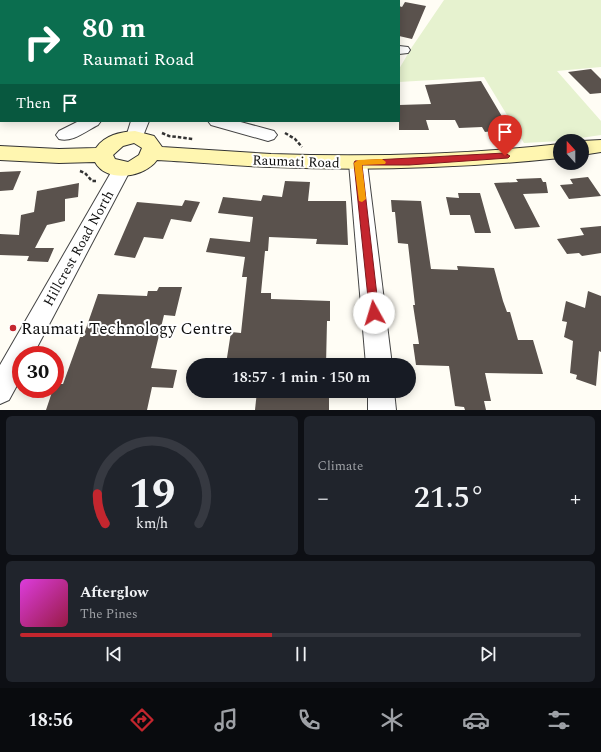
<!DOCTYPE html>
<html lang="en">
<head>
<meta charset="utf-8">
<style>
	body { margin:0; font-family:Spectral,serif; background:#20242c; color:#f1f3f6; height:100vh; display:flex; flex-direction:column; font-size:15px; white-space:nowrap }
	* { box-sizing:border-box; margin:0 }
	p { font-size:13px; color:#9ea1a6 }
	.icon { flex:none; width:22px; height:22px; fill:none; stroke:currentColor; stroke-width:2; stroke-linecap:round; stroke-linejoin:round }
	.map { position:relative; height:410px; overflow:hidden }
	.sheet { display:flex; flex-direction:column; gap:6px; padding:6px; background:#0d0f14; flex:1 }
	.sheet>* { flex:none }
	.guide { position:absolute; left:0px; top:0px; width:400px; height:122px; box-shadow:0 2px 10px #0003; background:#0b6e4f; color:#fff; overflow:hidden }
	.needle { width:26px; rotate:339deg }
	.buttons { position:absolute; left:553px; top:134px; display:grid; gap:8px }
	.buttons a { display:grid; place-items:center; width:36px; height:36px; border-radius:50%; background:#171b24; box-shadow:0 2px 10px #0003; font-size:20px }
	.speed { position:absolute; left:12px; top:346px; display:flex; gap:8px; font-size:20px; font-weight:700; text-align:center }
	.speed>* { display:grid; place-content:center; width:52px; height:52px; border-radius:50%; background:#171b24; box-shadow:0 2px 10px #0003; line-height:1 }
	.speed .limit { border:6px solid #d22; background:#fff; color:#111 }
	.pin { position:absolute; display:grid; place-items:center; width:34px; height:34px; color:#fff; margin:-41px -17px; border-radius:50% 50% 50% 0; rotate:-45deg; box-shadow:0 0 4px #0007 }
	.pin .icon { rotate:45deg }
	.me { position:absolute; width:44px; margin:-22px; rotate:354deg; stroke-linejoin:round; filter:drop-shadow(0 0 3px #0008) }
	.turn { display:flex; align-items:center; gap:14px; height:84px; padding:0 16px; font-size:18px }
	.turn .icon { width:52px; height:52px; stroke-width:2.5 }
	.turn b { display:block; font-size:28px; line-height:34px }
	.then { display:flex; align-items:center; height:38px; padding:0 16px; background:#0003; gap:8px; font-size:15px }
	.big { font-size:30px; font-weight:600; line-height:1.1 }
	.sheet .card { flex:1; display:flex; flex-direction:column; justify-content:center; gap:6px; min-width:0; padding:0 14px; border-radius:6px; background:#20242c }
	.sheet .dial { align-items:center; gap:0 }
	.dial svg { height:104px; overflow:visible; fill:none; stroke:#363941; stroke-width:7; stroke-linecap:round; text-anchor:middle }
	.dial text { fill:#f1f3f6; stroke:none }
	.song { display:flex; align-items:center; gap:12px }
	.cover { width:48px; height:48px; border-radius:6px; background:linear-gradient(135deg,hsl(300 70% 55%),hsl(340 70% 35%)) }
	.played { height:4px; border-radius:2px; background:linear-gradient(90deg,#c4262e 45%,#363941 45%) }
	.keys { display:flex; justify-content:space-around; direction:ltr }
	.heat { display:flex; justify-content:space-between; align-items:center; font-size:22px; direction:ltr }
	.sheet .tiles { flex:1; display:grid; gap:6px; grid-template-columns:1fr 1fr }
	.card:last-child { grid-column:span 2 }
	.trip { position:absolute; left:186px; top:358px; width:230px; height:40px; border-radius:20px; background:#171b24; box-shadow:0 2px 10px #0003; font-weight:600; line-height:40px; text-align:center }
	.menu { display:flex; height:64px; justify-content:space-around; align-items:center; background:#090b0e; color:#9ea1a6 }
	.menu .icon { width:28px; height:28px }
	.menu .current { color:#c4262e }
	.menu b { font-size:18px; color:#f1f3f6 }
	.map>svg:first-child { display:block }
	.pitch { fill:#e6f2cf }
	.building { fill:#5a524d }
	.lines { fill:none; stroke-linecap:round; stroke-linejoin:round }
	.street-casing { stroke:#444; stroke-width:2 }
	.secondary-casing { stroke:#333; stroke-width:2 }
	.path { stroke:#333; stroke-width:2.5; stroke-dasharray:3.5 2; stroke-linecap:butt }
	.street { fill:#fff; fill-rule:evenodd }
	.secondary { fill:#fff6b0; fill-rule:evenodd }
	.route { fill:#c4262e; stroke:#7f191e }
	.slow { fill:#f59e0b }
	.poi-dot { fill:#c4262e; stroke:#fff; stroke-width:1.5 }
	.labels { text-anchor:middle; stroke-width:4; stroke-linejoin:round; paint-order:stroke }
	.street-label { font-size:14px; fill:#111; stroke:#fff }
	.near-poi-label { font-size:17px; fill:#111; stroke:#fff; text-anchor:start }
</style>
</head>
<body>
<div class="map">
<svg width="601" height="410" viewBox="0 0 601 410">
	<rect width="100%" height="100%" fill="#fffdf5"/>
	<polygon class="pitch" points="444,0 601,0 601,67 557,71 601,121 601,135 560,141 524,143 484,77 399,82 399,69 412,47"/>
	<g class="building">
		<polygon points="405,2 426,6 412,39 399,36 399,6 402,7"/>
		<polygon points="591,69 601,79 601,93 590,94 568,72"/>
		<polygon points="481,81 513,135 495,136 493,131 485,132 482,127 459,128 455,120 426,120 429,130 399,130 399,105 431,104 425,85"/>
		<polygon points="21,171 13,190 0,191 0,172"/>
		<polygon points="588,177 601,196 569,199 560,185 573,184 570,179"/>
		<polygon points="541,178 543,182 546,182 548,193 523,194 540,227 515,229 494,183 518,182 516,179"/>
		<polygon points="285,181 310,182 308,201 346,201 348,245 316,244 317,239 269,237 268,251 265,251 261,293 271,293 271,299 330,301 330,321 327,321 326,365 228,365 226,364 231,332 241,333 247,277 242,277 245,257 206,252 210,238 250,242 253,217 218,213 223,197 261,201 263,195 282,197"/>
		<polygon points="79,183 78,197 65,199 65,221 47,225 35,248 54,248 48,262 27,261 29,256 0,255 0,234 19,235 21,215 34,212 37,191"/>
		<polygon points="458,193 480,193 491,233 475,233 470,215 450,215 446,197 459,198"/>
		<polygon points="185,200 200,202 191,222 171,219 163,239 144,237 135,258 114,255 137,202 182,206"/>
		<polygon points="391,200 421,201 431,269 458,270 457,266 494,268 503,301 507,312 510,312 518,340 533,340 543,374 485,373 491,401 484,401 486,410 465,410 464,407 455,406 449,366 416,365 413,344 419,344 413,305 415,305 408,244 398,243 395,212 392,212"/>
		<polygon points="601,226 601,253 582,256 579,253 567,254 557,239 584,235 580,228"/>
		<polygon points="159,287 182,287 175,316 164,315 151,368 177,370 173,388 152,387 147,410 46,410 53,389 55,389 55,384 63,384 80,337 83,337 98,294 147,296 148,291 157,291"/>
		<polygon points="588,291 601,296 601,352 599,351 596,386 576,379 577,375 570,373 573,341 564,337 567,322 562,321 566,301 585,308"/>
		<polygon points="257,391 329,391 329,410 255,410"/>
	</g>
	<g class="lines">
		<g class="street-casing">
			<g id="street">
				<polygon points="0,0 5,1 1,1 0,9"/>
				<rect x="374" y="0" width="12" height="1"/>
				<polygon points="399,46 408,47 410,50 408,53 399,54"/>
				<path d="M79 121H101L98 125C86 131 72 143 59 139L56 135 59 131Z"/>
				<polygon points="131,121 149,121 141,141 135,143 129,141 126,137"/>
				<polygon points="208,121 237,121 274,131 277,135 274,139 268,141 211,125"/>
				<polygon points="358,157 365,159 367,163 392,365 366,365 349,163 351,159"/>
				<polygon points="122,163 129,164 131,169 33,355 21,355 21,378 9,400 0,404 0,365 113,169 115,164"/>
				<polygon points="368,391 394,391 396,410 368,410"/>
			</g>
		</g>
		<g class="secondary-casing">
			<g id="secondary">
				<path d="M135 131 154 136 162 147C198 149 235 152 271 154 368 157 464 155 560 144V158C464 168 368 171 272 167 234 166 196 162 157 160 145 177 107 184 95 162L59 163 0 160V146L59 149 96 148C105 135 120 132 135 131ZM134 143 142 148 139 155 128 162 115 159 113 155 123 146Z"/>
				<polygon points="601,140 601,152 582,155 582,141"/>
			</g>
		</g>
		<g class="path">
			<polyline points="162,133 169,136 193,139"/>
			<polyline points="285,133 295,139 302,147"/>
			<polyline points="80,171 85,173 92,181 97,181"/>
		</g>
		<use href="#street" class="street"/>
		<use href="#secondary" class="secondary"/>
	</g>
	<polygon class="route" points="505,153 510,156 508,158 409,165 362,165 379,313 378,317 370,317 354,163 355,161"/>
	<polygon class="slow" points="382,159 386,162 385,164 362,165 366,199 362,202 359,201 354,163 358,160"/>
	<circle class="poi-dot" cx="13" cy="328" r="4"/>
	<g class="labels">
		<g class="street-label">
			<text transform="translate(296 161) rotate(2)" y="5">Raumati Road</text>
			<text transform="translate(78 248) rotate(-61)" y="5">Hillcrest Road North</text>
		</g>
		<g class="near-poi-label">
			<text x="21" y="334">Raumati Technology Centre</text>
		</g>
	</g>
</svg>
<div class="buttons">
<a><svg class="needle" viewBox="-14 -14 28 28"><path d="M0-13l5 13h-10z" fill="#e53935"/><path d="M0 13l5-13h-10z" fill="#9ea1a6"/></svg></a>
</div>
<div class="speed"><div class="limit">30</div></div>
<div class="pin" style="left:505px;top:156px;background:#d93025"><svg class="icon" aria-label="arrive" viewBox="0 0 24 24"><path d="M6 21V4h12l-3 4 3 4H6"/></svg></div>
<svg class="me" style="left:374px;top:313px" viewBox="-20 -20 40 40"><circle r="19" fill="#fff"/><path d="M0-13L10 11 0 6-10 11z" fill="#c4262e"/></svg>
<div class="trip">18:57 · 1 min · 150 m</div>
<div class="guide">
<div class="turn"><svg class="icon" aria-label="right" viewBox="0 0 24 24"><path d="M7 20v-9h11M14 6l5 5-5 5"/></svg><div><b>80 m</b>Raumati Road</div></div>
<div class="then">Then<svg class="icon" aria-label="arrive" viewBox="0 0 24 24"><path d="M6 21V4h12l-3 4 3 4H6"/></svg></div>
</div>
</div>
<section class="sheet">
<div class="tiles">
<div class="card dial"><svg viewBox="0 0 100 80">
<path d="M14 69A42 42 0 1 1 86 69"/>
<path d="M14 69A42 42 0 0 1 8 46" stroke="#c4262e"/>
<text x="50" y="56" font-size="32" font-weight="700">19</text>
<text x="50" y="72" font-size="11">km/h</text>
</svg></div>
<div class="card"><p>Climate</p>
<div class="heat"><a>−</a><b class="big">21.5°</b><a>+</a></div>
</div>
<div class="card">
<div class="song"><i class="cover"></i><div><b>Afterglow</b><p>The Pines</p></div></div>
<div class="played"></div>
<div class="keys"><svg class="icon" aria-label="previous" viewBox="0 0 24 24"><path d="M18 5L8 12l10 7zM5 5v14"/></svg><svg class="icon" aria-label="pause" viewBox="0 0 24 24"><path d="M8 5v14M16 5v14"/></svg><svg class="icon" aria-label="next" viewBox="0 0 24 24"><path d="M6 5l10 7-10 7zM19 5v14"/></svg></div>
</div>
</div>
</section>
<nav class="menu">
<b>18:56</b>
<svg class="icon current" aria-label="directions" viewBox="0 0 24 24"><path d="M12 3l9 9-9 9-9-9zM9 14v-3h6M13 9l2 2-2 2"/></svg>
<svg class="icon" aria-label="music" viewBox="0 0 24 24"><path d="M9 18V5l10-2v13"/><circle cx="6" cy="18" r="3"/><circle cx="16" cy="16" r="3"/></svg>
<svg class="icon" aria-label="phone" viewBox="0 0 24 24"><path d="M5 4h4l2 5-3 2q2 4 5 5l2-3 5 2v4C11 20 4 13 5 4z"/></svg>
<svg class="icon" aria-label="climate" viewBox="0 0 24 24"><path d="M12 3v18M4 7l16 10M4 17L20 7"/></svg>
<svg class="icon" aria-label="car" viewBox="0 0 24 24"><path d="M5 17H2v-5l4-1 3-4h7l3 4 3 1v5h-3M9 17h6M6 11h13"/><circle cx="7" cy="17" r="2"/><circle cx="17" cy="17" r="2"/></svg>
<svg class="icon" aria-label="filters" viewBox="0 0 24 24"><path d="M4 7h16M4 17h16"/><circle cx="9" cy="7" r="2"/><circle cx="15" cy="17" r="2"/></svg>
</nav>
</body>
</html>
